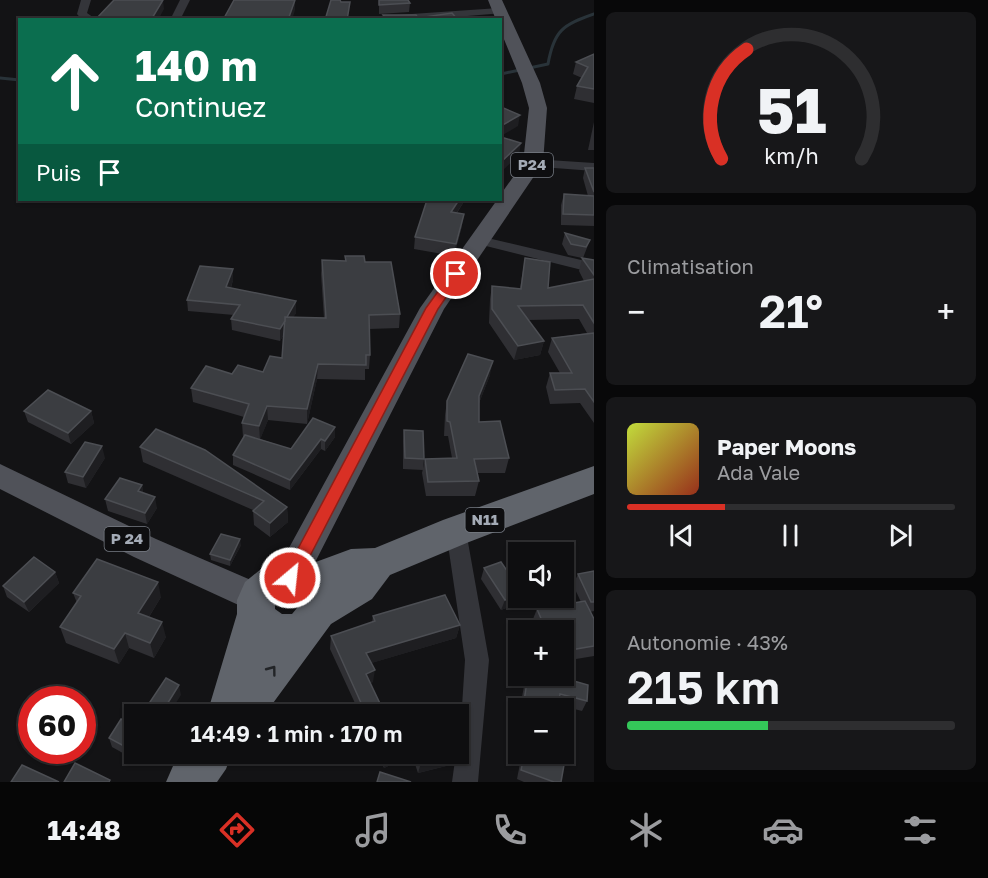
<!DOCTYPE html>
<html lang="fr">
<head>
<meta charset="utf-8">
<style>
	body { margin:0; font-family:"Golos Text",sans-serif; background:#171719; color:#f1f3f6; height:100vh; display:flex; flex-direction:column; font-size:22px; white-space:nowrap }
	* { box-sizing:border-box; margin:0 }
	p { font-size:20px; color:#9b9c9f }
	.icon { flex:none; width:33px; height:33px; fill:none; stroke:currentColor; stroke-width:2; stroke-linecap:round; stroke-linejoin:round }
	.map { position:relative; flex:1; overflow:hidden }
	.sheet { display:flex; flex-direction:column; gap:12px; padding:12px; background:#080809; width:394px }
	.sheet>* { flex:none }
	.hud { position:absolute; left:18px; top:18px; width:484px; height:183px; border-radius:0px; box-shadow:0 2px 4px #0004,0 0 0 2px #2e2e30; background:#0b6e4f; color:#fff; overflow:hidden }
	.tools { position:absolute; left:508px; top:542px; display:grid; gap:12px }
	.tools a { display:grid; place-items:center; width:66px; height:66px; border-radius:0px; background:#0e0e10; box-shadow:0 2px 4px #0004,0 0 0 2px #2e2e30; font-size:30px }
	.speed { position:absolute; left:18px; top:686px; display:flex; gap:12px; font-size:30px; font-weight:700; text-align:center }
	.speed>* { display:grid; place-content:center; width:78px; height:78px; border-radius:50%; background:#0e0e10; box-shadow:0 2px 4px #0004,0 0 0 2px #2e2e30; line-height:1 }
	.speed .limit { border:9px solid #d22; background:#fff; color:#111 }
	.pin { position:absolute; display:grid; place-items:center; width:51px; height:51px; color:#fff; margin:-26px; border:3px solid #fff; border-radius:50%; box-shadow:0 2px 6px #0007 }
	.me { position:absolute; width:66px; margin:-33px; rotate:28deg; stroke-linejoin:round; filter:drop-shadow(0 0 4px #0008) }
	.turn { display:flex; align-items:center; gap:21px; height:126px; padding:0 18px; font-size:27px }
	.turn .icon { width:78px; height:78px; stroke-width:2.5 }
	.turn b { display:block; font-size:42px; line-height:51px }
	.then { display:flex; align-items:center; height:57px; padding:0 18px; background:#0003; gap:12px; font-size:22px }
	.big { font-size:45px; font-weight:600; line-height:1.1 }
	.sheet .tile { flex:1; display:flex; flex-direction:column; justify-content:center; gap:9px; min-width:0; padding:0 21px; border-radius:9px; background:#171719 }
	.sheet .dial { align-items:center; gap:0 }
	.dial svg { height:156px; overflow:visible; fill:none; stroke:#2e2e30; stroke-width:7; stroke-linecap:round; text-anchor:middle }
	.dial text { fill:#f1f3f6; stroke:none }
	.song { display:flex; align-items:center; gap:18px }
	.cover { width:72px; height:72px; border-radius:9px; background:linear-gradient(135deg,hsl(70 70% 55%),hsl(10 70% 35%)) }
	.played { height:6px; border-radius:3px; background:linear-gradient(90deg,#d93025 30%,#2e2e30 30%) }
	.keys { display:flex; justify-content:space-around; direction:ltr }
	.heat { display:flex; justify-content:space-between; align-items:center; font-size:33px; direction:ltr }
	.charge { height:9px; border-radius:4px; background:linear-gradient(90deg,#34c759 43%,#2e2e30 0) }
	.trip { position:absolute; left:124px; top:704px; width:345px; height:60px; border-radius:0px; background:#0e0e10; box-shadow:0 2px 4px #0004,0 0 0 2px #2e2e30; font-weight:600; line-height:60px; text-align:center }
	.tabs { display:flex; height:96px; justify-content:space-around; align-items:center; background:#060606; color:#9b9c9f }
	.tabs .icon { width:42px; height:42px }
	.tabs .on { color:#d93025 }
	.tabs b { font-size:27px; color:#f1f3f6 }
	main { display:flex; flex:1; min-height:0 }
	.map>svg:first-child { display:block }
	.lines { fill:none; stroke-linecap:round; stroke-linejoin:round }
	.stream { stroke:#293339; stroke-width:3 }
	.street { fill:#34353a; fill-rule:evenodd }
	.primary { fill:#505259; fill-rule:evenodd }
	.highway { fill:#60646b; fill-rule:evenodd }
	.wall { fill:#2f2f33 }
	.shaded-wall { fill:#1e1e21 }
	.building { fill:#3b3d41; stroke:#4c4e53; stroke-width:1.5 }
	.oneway { stroke:#222427 }
	.route { fill:#d93025; stroke:#8d1f18; stroke-width:1.5 }
	.labels { text-anchor:middle; stroke-width:6; stroke-linejoin:round; paint-order:stroke }
	.shield { fill:#0e0e10; stroke:#777c84; stroke-width:1.5 }
	.shield-label { font-size:15px; font-weight:bold; fill:#a4abb6 }
</style>
</head>
<body>
<main>
<div class="map">
<svg width="594" height="782" viewBox="0 0 594 782">
	<rect width="100%" height="100%" fill="#131315"/>
	<g class="lines">
		<g class="stream">
			<path d="M501 74 548 64C554 30 563 25 594 14"/>
			<polyline points="0,78 20,80"/>
		</g>
		<g class="street">
			<path d="M81 0H91L87 13 97 20C89 20 82 21 77 14Z"/>
			<polygon points="180,0 190,0 180,20 170,20"/>
			<polygon points="499,8 504,11 503,13 420,20 363,20 368,17"/>
			<polygon points="533,159 594,163 594,171 528,166 526,163"/>
			<polygon points="479,236 594,263 594,273 474,243 472,240 474,237"/>
			<polygon points="456,522 463,525 466,531 489,660 478,782 452,782 456,753 459,753 465,660 446,531 449,525"/>
		</g>
		<g class="primary">
			<polygon points="488,0 502,0 540,83 547,108 543,163 444,309 302,588 290,592 278,588 274,578 278,568 420,308 497,200 501,200 501,194 523,163 529,108 522,83 501,32 501,20 496,20"/>
			<polygon points="0,464 156,539 269,588 274,598 269,608 257,613 245,608 134,557 0,489"/>
		</g>
		<g class="highway">
			<path d="M594 466V494L469 542 390 575 372 599 331 624 265 714H207L237 614V600L245 582 261 569 282 562 305 566 351 549 375 548 443 520ZM284 595 296 599 297 608 292 614H282L275 609V602Z"/>
			<polygon points="182,753 232,753 226,769 217,782 166,782 173,766"/>
		</g>
	</g>
	<g class="wall">
		<polygon points="379,0 410,3 409,12 379,14"/>
		<polygon points="594,54 594,103 574,99 577,86 582,78 573,74 576,62"/>
		<polygon points="594,122 594,150 588,150"/>
		<polygon points="585,168 594,168 594,226 561,225 561,205 564,194 588,196 583,178"/>
		<polygon points="465,200 457,213 462,226 454,256 414,249 415,237"/>
		<polygon points="565,233 590,240 583,258 594,260 594,423 580,403 550,404 546,387 550,373 560,373 548,352 552,338 587,333 579,319 528,320 544,341 540,355 514,360 489,323 490,299 492,286 520,288 525,258 548,288 584,281 579,271 582,258 568,255 562,244"/>
		<polygon points="345,256 365,262 400,314 399,328 369,329 370,355 369,369 365,369 365,380 317,379 307,424 268,420 260,439 291,449 313,418 335,437 325,451 321,449 290,490 233,465 233,455 244,437 243,437 242,423 244,417 193,402 191,388 232,374 263,372 282,358 284,334 280,341 232,330 231,319 234,315 188,311 187,300 233,280 231,288 296,301 296,313 293,317 324,318 321,274 322,260 345,261"/>
		<polygon points="490,375 479,403 479,422 509,458 505,473 477,473 479,481 475,496 426,496 422,473 425,459 452,458 448,436 444,436 445,415 447,401"/>
		<polygon points="24,411 91,411 94,423 71,444 28,422"/>
		<polygon points="404,430 424,459 423,470 403,469 403,441"/>
		<polygon points="140,447 287,507 288,522 270,537 254,525 253,510 143,462"/>
		<polygon points="105,458 86,488 68,483 65,472"/>
		<polygon points="142,485 143,493 157,508 147,524 108,511 105,499"/>
		<polygon points="241,545 230,566 211,560 210,554"/>
		<polygon points="484,568 519,603 501,610 481,579"/>
		<polygon points="594,571 594,611 590,612 594,619 594,656 564,661 564,630 538,630 533,619 537,609 581,602 573,585 578,574"/>
		<polygon points="55,572 59,583 29,612 7,597 3,586"/>
		<polygon points="73,593 161,597 149,617 166,637 154,658 129,648 119,664 66,643 60,627 77,603"/>
		<polygon points="373,616 460,625 456,638 371,663 373,682 370,683 385,714 360,714 330,649 331,636 372,622"/>
		<polygon points="526,675 553,675 587,701 582,711 559,705 558,708 520,708"/>
		<polygon points="135,725 135,753 144,753 139,762 112,747 109,738"/>
		<polygon points="377,753 449,753 446,766 418,773 412,755 384,768"/>
		<polygon points="522,753 564,753 561,782 524,782 517,779"/>
	</g>
	<g class="shaded-wall">
		<polygon points="163,0 164,9 158,20 151,20"/>
		<polygon points="295,0 295,10 292,20 288,20"/>
		<polygon points="520,115 518,126 501,136 501,126"/>
		<polygon points="521,143 519,155 501,172 501,162"/>
		<polygon points="459,200 465,200 449,224 451,212"/>
		<polygon points="464,214 462,226 454,256 456,244"/>
		<polygon points="233,269 233,280 227,299 226,287"/>
		<polygon points="296,301 296,313 280,341 280,329"/>
		<polygon points="544,341 540,355 514,360 518,346"/>
		<polygon points="493,361 490,375 476,411 479,396"/>
		<polygon points="318,364 317,379 307,424 307,409"/>
		<polygon points="267,406 268,420 260,440 259,426"/>
		<polygon points="91,411 94,423 71,444 68,433"/>
		<polygon points="335,427 335,437 325,451 325,441"/>
		<polygon points="321,439 321,449 290,490 290,480"/>
		<polygon points="102,446 105,458 86,488 83,477"/>
		<polygon points="142,485 144,497 138,491"/>
		<polygon points="155,497 157,508 147,524 145,513"/>
		<polygon points="287,507 288,522 270,537 270,523"/>
		<polygon points="240,539 241,545 230,566 230,560"/>
		<polygon points="55,572 59,583 29,612 24,602"/>
		<polygon points="158,582 161,597 142,628 138,613"/>
		<polygon points="519,594 519,597 521,597 519,603 501,610 505,600"/>
		<polygon points="162,622 166,637 154,658 150,643"/>
		<polygon points="460,625 456,638 365,665 366,653"/>
		<polygon points="125,633 129,648 119,664 114,649"/>
		<polygon points="375,670 373,682 364,686 366,674"/>
		<polygon points="179,685 181,695 169,714 161,714"/>
		<polygon points="136,753 144,753 139,762"/>
		<polygon points="394,753 413,753 412,755 384,768 386,757"/>
		<polygon points="449,755 446,766 418,773 421,763"/>
	</g>
	<g class="building">
		<polygon points="114,0 163,0 151,20 95,20"/>
		<polygon points="234,0 295,0 288,20 223,20"/>
		<polygon points="331,0 340,0 341,2 350,2 347,20 325,20"/>
		<polygon points="379,0 408,0 410,3 379,5"/>
		<polygon points="452,13 458,20 387,20 383,15 416,15 418,18"/>
		<polygon points="594,54 594,89 577,86 588,67 576,62"/>
		<polygon points="501,107 520,115 501,126"/>
		<polygon points="501,137 521,143 501,162"/>
		<polygon points="585,168 594,168 594,192"/>
		<polygon points="564,194 594,196 594,215 563,214"/>
		<polygon points="427,200 459,200 451,212 464,214 456,244 415,237"/>
		<polygon points="565,233 590,240 586,247 571,244"/>
		<polygon points="345,256 364,256 365,262 391,262 400,314 369,315 370,355 366,355 366,365 318,364 307,409 267,406 259,426 242,423 249,404 191,388 206,366 232,374 238,365 263,372 270,356 282,358 285,317 326,318 322,260 346,261"/>
		<polygon points="525,258 550,262 548,288 594,279 594,323 583,305 518,306 544,341 518,346 492,309 492,286 521,289"/>
		<polygon points="582,258 594,260 594,275"/>
		<polygon points="200,266 233,269 226,287 296,301 287,317 285,317 285,321 280,329 231,319 240,305 187,300"/>
		<polygon points="594,333 594,402 585,389 555,390 550,373 572,373 552,338"/>
		<polygon points="468,354 493,361 479,396 479,422 500,421 509,458 474,459 479,481 428,482 425,459 457,458 450,422 447,421 447,401"/>
		<polygon points="48,390 91,411 68,433 24,411"/>
		<polygon points="313,418 335,427 325,441 321,439 290,480 233,455 245,435 291,449"/>
		<polygon points="156,429 205,450 287,507 270,523 253,511 264,501 140,447"/>
		<polygon points="404,430 423,431 424,459 405,458"/>
		<polygon points="85,442 102,446 83,477 65,472"/>
		<polygon points="120,478 142,485 138,491 155,497 145,513 105,499"/>
		<polygon points="221,534 240,539 230,560 210,554"/>
		<polygon points="34,557 55,572 24,602 3,586"/>
		<polygon points="97,559 158,582 138,613 162,622 150,643 125,633 114,649 60,627 81,596 73,593"/>
		<polygon points="501,562 519,588 519,594 505,600 484,568"/>
		<polygon points="594,571 594,602 591,602 578,574"/>
		<polygon points="445,595 460,625 366,653 375,670 366,674 385,714 366,714 331,636 375,621 373,616"/>
		<polygon points="585,601 594,619 594,646 564,651 564,630 546,630 537,609"/>
		<polygon points="528,675 553,675 588,685 587,701 560,694 558,708 523,708"/>
		<polygon points="166,678 179,685 161,714 142,714"/>
		<polygon points="121,719 134,726 135,725 135,752 109,738"/>
		<polygon points="564,729 570,731 561,782 554,782 521,770 525,753 564,753"/>
		<polygon points="384,753 394,753 386,757"/>
		<polygon points="418,753 449,753 449,755 421,763"/>
		<polygon points="75,763 110,780 109,782 64,782"/>
		<polygon points="22,765 59,782 11,782"/>
		<polygon points="380,772 411,782 377,782"/>
	</g>
	<defs><path id="oneway-chevron" d="M-2-3.5L2.5 0L-2 3.5" fill="none" stroke-width="1.6" stroke-linecap="round" stroke-linejoin="round" transform="scale(1.5)"/></defs>
	<use class="oneway" href="#oneway-chevron" transform="translate(272 670) rotate(-53)"/>
	<polygon class="route" points="456,271 462,274 438,309 296,583 290,585 285,583 282,578 285,573 426,308 452,272"/>
	<g class="labels">
		<g class="shield">
			<rect x="511" y="153" width="42" height="24" rx="4.5"/>
			<rect x="465.5" y="508" width="39" height="24" rx="4.5"/>
			<rect x="104.5" y="527" width="45" height="24" rx="4.5"/>
		</g>
		<g class="shield-label">
			<text x="532" y="170">P24</text>
			<text x="485" y="525">N11</text>
			<text x="127" y="544">P 24</text>
		</g>
	</g>
</svg>
<div class="tools">
<a><svg class="icon" aria-label="sound" viewBox="0 0 24 24"><path d="M4 9h4l5-4v14l-5-4H4zM17 9q2 3 0 6"/></svg></a>
<a>+</a>
<a>−</a>
</div>
<div class="speed"><div class="limit">60</div></div>
<div class="pin" style="left:456px;top:274px;background:#d93025"><svg class="icon" aria-label="arrive" viewBox="0 0 24 24"><path d="M6 21V4h12l-3 4 3 4H6"/></svg></div>
<svg class="me" style="left:290px;top:578px" viewBox="-20 -20 40 40"><circle r="17" fill="#d93025" stroke="#fff" stroke-width="3"/><path d="M0-11L8 9 0 5-8 9z" fill="#fff"/></svg>
<div class="trip">14:49 · 1 min · 170 m</div>
<div class="hud">
<div class="turn"><svg class="icon" aria-label="ahead" viewBox="0 0 24 24"><path d="M12 20V5M6 11l6-6 6 6"/></svg><div><b>140 m</b>Continuez</div></div>
<div class="then">Puis<svg class="icon" aria-label="arrive" viewBox="0 0 24 24"><path d="M6 21V4h12l-3 4 3 4H6"/></svg></div>
</div>
</div>
<section class="sheet">
<div class="tile dial"><svg viewBox="0 0 100 80">
<path d="M14 69A42 42 0 1 1 86 69"/>
<path d="M14 69A42 42 0 0 1 27 13" stroke="#d93025"/>
<text x="50" y="56" font-size="32" font-weight="700">51</text>
<text x="50" y="72" font-size="11">km/h</text>
</svg></div>
<div class="tile"><p>Climatisation</p>
<div class="heat"><a>−</a><b class="big">21°</b><a>+</a></div>
</div>
<div class="tile">
<div class="song"><i class="cover"></i><div><b>Paper Moons</b><p>Ada Vale</p></div></div>
<div class="played"></div>
<div class="keys"><svg class="icon" aria-label="previous" viewBox="0 0 24 24"><path d="M18 5L8 12l10 7zM5 5v14"/></svg><svg class="icon" aria-label="pause" viewBox="0 0 24 24"><path d="M8 5v14M16 5v14"/></svg><svg class="icon" aria-label="next" viewBox="0 0 24 24"><path d="M6 5l10 7-10 7zM19 5v14"/></svg></div>
</div>
<div class="tile"><p>Autonomie · 43%</p><b class="big">215 km</b><div class="charge"></div></div>
</section>
</main>
<nav class="tabs">
<b>14:48</b>
<svg class="icon on" aria-label="directions" viewBox="0 0 24 24"><path d="M12 3l9 9-9 9-9-9zM9 14v-3h6M13 9l2 2-2 2"/></svg>
<svg class="icon" aria-label="music" viewBox="0 0 24 24"><path d="M9 18V5l10-2v13"/><circle cx="6" cy="18" r="3"/><circle cx="16" cy="16" r="3"/></svg>
<svg class="icon" aria-label="phone" viewBox="0 0 24 24"><path d="M5 4h4l2 5-3 2q2 4 5 5l2-3 5 2v4C11 20 4 13 5 4z"/></svg>
<svg class="icon" aria-label="climate" viewBox="0 0 24 24"><path d="M12 3v18M4 7l16 10M4 17L20 7"/></svg>
<svg class="icon" aria-label="car" viewBox="0 0 24 24"><path d="M5 17H2v-5l4-1 3-4h7l3 4 3 1v5h-3M9 17h6M6 11h13"/><circle cx="7" cy="17" r="2"/><circle cx="17" cy="17" r="2"/></svg>
<svg class="icon" aria-label="filters" viewBox="0 0 24 24"><path d="M4 7h16M4 17h16"/><circle cx="9" cy="7" r="2"/><circle cx="15" cy="17" r="2"/></svg>
</nav>
</body>
</html>
